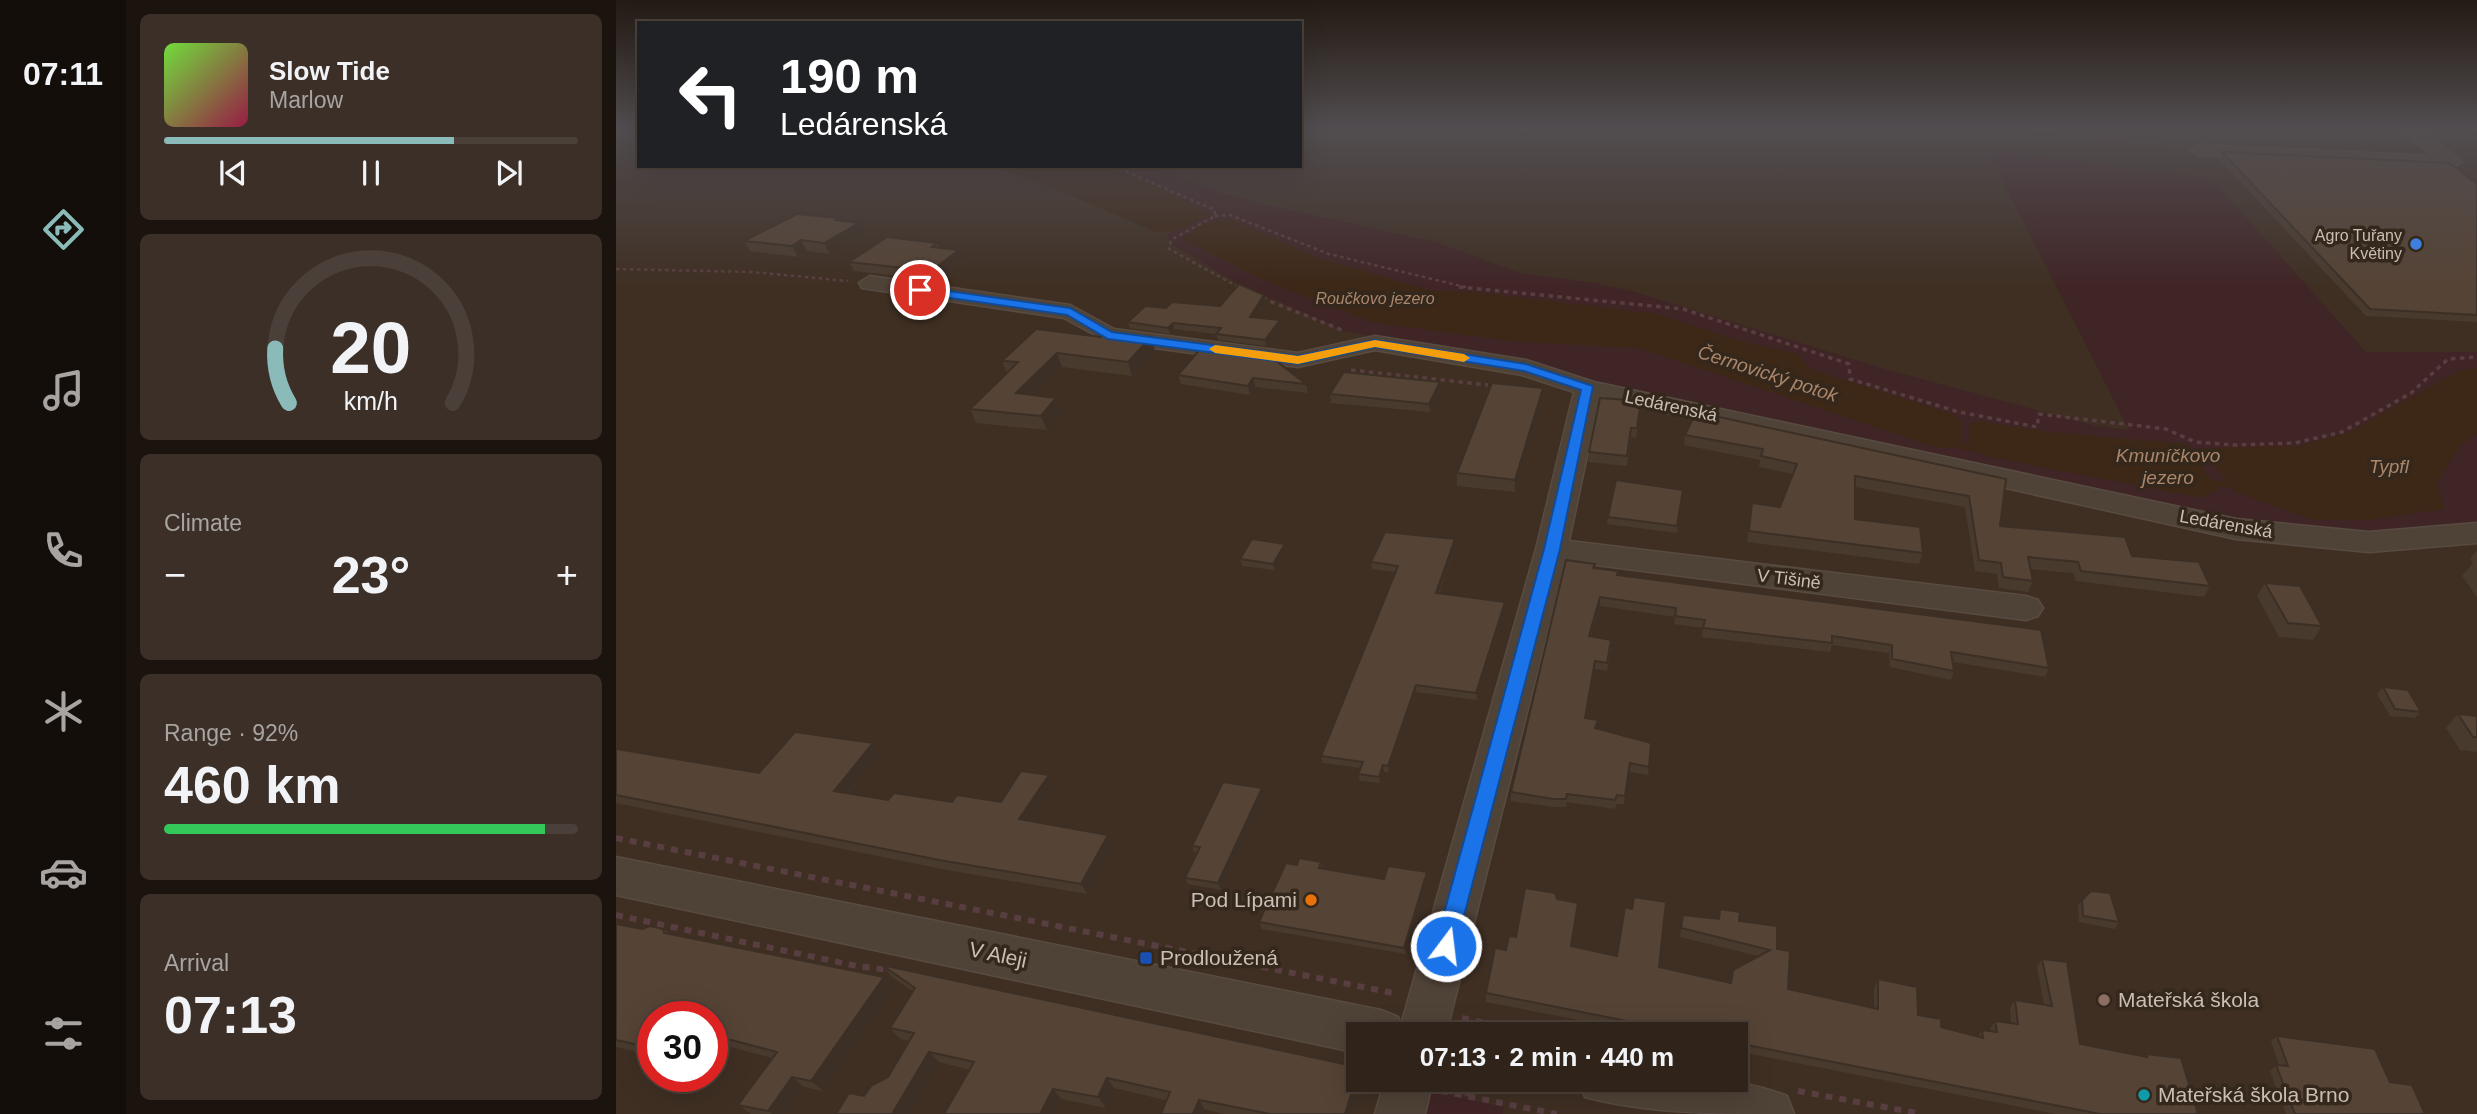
<!DOCTYPE html>
<html lang="en">
<head>
<meta charset="utf-8">
<style>
	body { margin:0; font-family:Arial,sans-serif; background:#3b2f27; color:#f1f3f6; height:100vh; display:flex; flex-direction:column; font-size:26px; white-space:nowrap }
	* { box-sizing:border-box; margin:0 }
	p { font-size:23px; color:#a7a4a2 }
	.icon { flex:none; width:38px; height:38px; fill:none; stroke:currentColor; stroke-width:2; stroke-linecap:round; stroke-linejoin:round }
	.map { position:relative; flex:1; overflow:hidden }
	.drawer { display:flex; flex-direction:column; gap:14px; padding:14px; background:#1a130e; width:490px }
	.drawer>* { flex:none }
	.hud { position:absolute; left:21px; top:21px; width:665px; height:147px; border-radius:0px; box-shadow:0 7px 28px #0002,0 0 0 2px #4a4039; background:#202124; color:#fff; overflow:hidden }
	.speed { position:absolute; left:21px; top:1001px; display:flex; gap:14px; font-size:35px; font-weight:700; text-align:center }
	.speed>* { display:grid; place-content:center; width:91px; height:91px; border-radius:50%; background:#2f231a; box-shadow:0 7px 28px #0002,0 0 0 2px #4a4039; line-height:1 }
	.speed .limit { border:10px solid #d22; background:#fff; color:#111 }
	.pin { position:absolute; display:grid; place-items:center; width:60px; height:60px; color:#fff; margin:-30px; border:4px solid #fff; border-radius:50%; box-shadow:0 2px 7px #0007 }
	.me { position:absolute; width:77px; margin:-38px; rotate:15deg; stroke-linejoin:round; filter:drop-shadow(0 0 5px #0008) }
	.turn { display:flex; align-items:center; gap:24px; height:147px; padding:0 28px; font-size:32px }
	.turn .icon { width:91px; height:91px; stroke-width:2.5 }
	.turn b { display:block; font-size:49px; line-height:60px }
	.big { font-size:52px; font-weight:700; line-height:1.1 }
	.drawer .widget { flex:1; display:flex; flex-direction:column; justify-content:center; gap:10px; min-width:0; padding:0 24px; border-radius:10px; background:#3b2f27 }
	.drawer .dial { align-items:center; gap:0 }
	.dial svg { height:182px; overflow:visible; fill:none; stroke:#4a4039; stroke-width:7; stroke-linecap:round; text-anchor:middle }
	.dial text { fill:#f1f3f6; stroke:none }
	.song { display:flex; align-items:center; gap:21px }
	.cover { width:84px; height:84px; border-radius:10px; background:linear-gradient(135deg,hsl(100 70% 55%),hsl(340 70% 35%)) }
	.played { height:7px; border-radius:4px; background:linear-gradient(90deg,#8bbbb9 70%,#4a4039 70%) }
	.keys { display:flex; justify-content:space-around; direction:ltr }
	.heat { display:flex; justify-content:space-between; align-items:center; font-size:38px; direction:ltr }
	.charge { height:10px; border-radius:5px; background:linear-gradient(90deg,#34c759 92%,#4a4039 0) }
	.trip { position:absolute; left:730px; top:1022px; width:402px; height:70px; border-radius:0px; background:#2f231a; box-shadow:0 7px 28px #0002,0 0 0 2px #4a4039; font-weight:700; line-height:70px; text-align:center }
	main { display:flex; flex:1; min-height:0 }
	.tabs { display:flex; flex-direction:column; width:126px; justify-content:space-around; align-items:center; background:#130e0a; color:#a7a4a2 }
	.tabs .icon { width:49px; height:49px }
	.tabs .selected { color:#8bbbb9 }
	.tabs b { font-size:32px; color:#f1f3f6 }
	.map>svg:first-child { display:block }
	.green { fill:#402526; fill-rule:evenodd }
	.water { fill:#3d2716 }
	.lines { fill:none; stroke-linecap:round; stroke-linejoin:round }
	.stream { stroke:#3d2716; stroke-width:6 }
	.minor-casing { stroke:#584b41; stroke-width:3 }
	.path-far2 { stroke:#583e40; stroke-width:2.5; stroke-dasharray:3.5 3.5; stroke-linecap:butt }
	.path-far1 { stroke:#583e40; stroke-width:3.5; stroke-dasharray:4.5 4.5; stroke-linecap:butt }
	.path { stroke:#583e40; stroke-width:6; stroke-dasharray:7 7; stroke-linecap:butt }
	.minor { fill:#4f4237; fill-rule:evenodd }
	.wall { fill:#493a2e }
	.shaded-wall { fill:#3c2f25 }
	.building { fill:#554335; stroke:#3c2f25; stroke-width:2 }
	.route { fill:#1a73e8; stroke:#114b97; stroke-width:2 }
	.slow { fill:#f59e0b }
	.shop-dot { fill:#3f7fe0; stroke:#34271c; stroke-width:2.5 }
	.food-dot { fill:#e8710a; stroke:#34271c; stroke-width:2.5 }
	.transit-dot { fill:#1a4fb4; stroke:#34271c; stroke-width:2.5 }
	.education-dot { fill:#8d6e63; stroke:#34271c; stroke-width:2.5 }
	.culture-dot { fill:#0f9aa8; stroke:#34271c; stroke-width:2.5 }
	.labels { text-anchor:middle; stroke-width:7; stroke-linejoin:round; paint-order:stroke }
	.far-poi-label { font-size:16px; fill:#cabeb4; stroke:#34271c; text-anchor:end }
	.far-water-label { font-size:16px; font-style:italic; fill:#aa866b; stroke:#34271c }
	.street-label { font-size:18px; fill:#cabeb4; stroke:#34271c }
	.water-label { font-size:19px; font-style:italic; fill:#aa866b; stroke:#34271c }
	.near-poi-label { font-size:21px; fill:#cabeb4; stroke:#34271c; text-anchor:start }
	.near-street-label { font-size:21px; fill:#cabeb4; stroke:#34271c }
</style>
</head>
<body>
<main>
<nav class="tabs">
<b>07:11</b>
<svg class="icon selected" aria-label="directions" viewBox="0 0 24 24"><path d="M12 3l9 9-9 9-9-9zM9 14v-3h6M13 9l2 2-2 2"/></svg>
<svg class="icon" aria-label="music" viewBox="0 0 24 24"><path d="M9 18V5l10-2v13"/><circle cx="6" cy="18" r="3"/><circle cx="16" cy="16" r="3"/></svg>
<svg class="icon" aria-label="phone" viewBox="0 0 24 24"><path d="M5 4h4l2 5-3 2q2 4 5 5l2-3 5 2v4C11 20 4 13 5 4z"/></svg>
<svg class="icon" aria-label="climate" viewBox="0 0 24 24"><path d="M12 3v18M4 7l16 10M4 17L20 7"/></svg>
<svg class="icon" aria-label="car" viewBox="0 0 24 24"><path d="M5 17H2v-5l4-1 3-4h7l3 4 3 1v5h-3M9 17h6M6 11h13"/><circle cx="7" cy="17" r="2"/><circle cx="17" cy="17" r="2"/></svg>
<svg class="icon" aria-label="filters" viewBox="0 0 24 24"><path d="M4 7h16M4 17h16"/><circle cx="9" cy="7" r="2"/><circle cx="15" cy="17" r="2"/></svg>
</nav>
<section class="drawer">
<div class="widget">
<div class="song"><i class="cover"></i><div><b>Slow Tide</b><p>Marlow</p></div></div>
<div class="played"></div>
<div class="keys"><svg class="icon" aria-label="previous" viewBox="0 0 24 24"><path d="M18 5L8 12l10 7zM5 5v14"/></svg><svg class="icon" aria-label="pause" viewBox="0 0 24 24"><path d="M8 5v14M16 5v14"/></svg><svg class="icon" aria-label="next" viewBox="0 0 24 24"><path d="M6 5l10 7-10 7zM19 5v14"/></svg></div>
</div>
<div class="widget dial"><svg viewBox="0 0 100 80">
<path d="M14 69A42 42 0 1 1 86 69"/>
<path d="M14 69A42 42 0 0 1 8 45" stroke="#8bbbb9"/>
<text x="50" y="56" font-size="32" font-weight="700">20</text>
<text x="50" y="72" font-size="11">km/h</text>
</svg></div>
<div class="widget"><p>Climate</p>
<div class="heat"><a>−</a><b class="big">23°</b><a>+</a></div>
</div>
<div class="widget"><p>Range · 92%</p><b class="big">460 km</b><div class="charge"></div></div>
<div class="widget"><p>Arrival</p><b class="big">07:13</b></div>
</section>
<div class="map">
<svg width="1861" height="1114" viewBox="0 0 1861 1114">
	<rect width="100%" height="100%" fill="#3f2f23"/>
	<g class="green">
		<path d="M1371 150 1596 179 1750 352H1861V528L1755 536 1672 532 729 331 621 283 557 245 551 237 555 232 562 231 543 186 494 166H533L607 193 655 206 819 242 905 273 979 283 1019 292 1269 369 1480 426 1513 430ZM603 219 619 221 703 258 816 291 857 292 1040 314 1131 343 1181 354 1194 369 1339 415 1345 421 1344 447 1322 448 1022 348 894 341 755 322 638 276 567 240ZM1362 421 1442 433 1571 444 1602 490 1585 498 1353 424Z"/>
		<polygon points="814,1091 888,1107 887,1114 808,1114"/>
	</g>
	<g class="water">
		<polygon points="376,166 494,166 543,186 595,214 562,231 540,232 449,193"/>
		<polygon points="603,219 619,221 703,258 816,291 857,292 1040,314 1131,343 1181,354 1194,369 1339,415 1345,421 1344,448 1322,448 1022,348 894,341 755,322 638,276 566,239 585,225"/>
		<polygon points="1861,368 1861,434 1845,445 1821,483 1828,509 1752,520 1698,520 1619,492 1592,457 1590,448 1683,446 1733,432 1845,370"/>
		<polygon points="1362,421 1442,433 1571,444 1602,490 1586,498 1369,456 1353,446 1353,424"/>
	</g>
	<g class="lines">
		<g class="stream">
			<polyline points="1337,444 1369,451"/>
			<polyline points="1589,483 1622,485"/>
		</g>
		<g class="minor-casing">
			<g id="minor">
				<polygon points="1785,130 1805,130 1846,162 1837,167 1583,155 1574,150 1583,145 1817,156"/>
				<polygon points="254,276 454,305 498,329 682,353 759,336 910,360 978,382 1620,519 1753,532 1861,523 1861,543 1753,552 1620,539 983,398 953,541 1410,596 1422,600 1427,608 1422,616 1410,620 949,561 830,1034 742,1034 742,1053 0,895 0,857 765,1010 782,1017 785,1025 920,549 958,392 906,375 759,350 682,367 492,342 448,318 246,288 243,283"/>
				<polygon points="769,1080 817,1080 809,1114 759,1114"/>
				<path d="M962 1080C1030 1080 1106 1070 1171 1096L1178 1114C1110 1114 1033 1114 969 1097Z"/>
			</g>
		</g>
		<g class="path-far2">
			<polyline points="1420,130 1563,147"/>
			<polyline points="497,166 599,210 599,216 555,240 553,249 624,288"/>
			<polyline points="599,216 614,215 713,254 853,288"/>
			<polyline points="0,269 136,272 232,281"/>
		</g>
		<g class="path-far1">
			<polyline points="621,287 625,289"/>
			<polyline points="843,287 1067,309 1233,364 1234,379 1343,412 1421,427 1423,414 1550,429 1579,442 1619,445 1679,443 1726,432 1795,393 1832,359 1861,357"/>
			<polyline points="646,298 726,330"/>
			<polyline points="735,370 872,385"/>
		</g>
		<g class="path">
			<polyline points="0,838 782,994"/>
			<polyline points="0,915 241,966 274,970"/>
			<polyline points="846,1018 920,1034"/>
			<polyline points="865,1034 868,1024"/>
			<polyline points="825,1091 941,1114"/>
			<polyline points="1182,1091 1306,1114"/>
			<polyline points="851,1096 855,1080"/>
		</g>
		<use href="#minor" class="minor"/>
	</g>
	<g class="wall">
		<polygon points="1606,152 1861,184 1861,322 1750,316 1603,159"/>
		<polygon points="223,218 224,221 248,233 214,254 191,251 182,257 134,251 128,241"/>
		<polygon points="321,243 323,248 347,259 319,280 238,271 233,262"/>
		<polygon points="650,301 639,318 665,326 650,346 602,340 600,334 558,329 554,334 514,328 512,322 550,308 604,306"/>
		<polygon points="420,329 539,351 516,376 446,367 418,395 440,398 446,412 431,430 360,423 354,409 391,373 386,361"/>
		<polygon points="585,348 690,384 692,393 639,387 634,395 565,384 562,375"/>
		<polygon points="824,390 814,412 715,403 714,394"/>
		<polygon points="927,400 899,492 841,486 841,473"/>
		<polygon points="1025,401 1020,438 1015,437 1011,466 972,462 973,452"/>
		<polygon points="1069,435 1390,479 1384,526 1516,556 1594,586 1588,597 1460,581 1457,573 1414,569 1417,581 1412,592 1383,588 1381,574 1359,571 1349,507 1239,487 1239,519 1307,553 1303,564 1131,542 1136,503 1164,507 1177,474 1143,467 1144,460 1068,445"/>
		<polygon points="1067,490 1061,533 991,524 992,517"/>
		<polygon points="839,539 840,546 823,594 889,602 889,608 861,700 800,692 773,772 768,772 764,783 744,781 742,774 744,768 707,763 705,756 779,572 756,569 755,562"/>
		<polygon points="670,550 659,570 626,566 624,559"/>
		<polygon points="1861,550 1861,597 1846,576 1857,563 1854,559"/>
		<polygon points="978,568 1001,575 1433,668 1429,677 1337,662 1338,671 1335,680 1274,667 1273,653 1216,645 1214,652 1086,637 1087,628 1058,624 1059,617 984,606 975,636 995,640 995,649 991,671 979,669 970,718 981,729 1035,743 1032,775 1013,772 1008,804 1001,804 999,809 951,802 950,807 937,807 895,801 895,792"/>
		<polygon points="1649,583 1706,626 1697,640 1663,637 1641,596"/>
		<polygon points="1767,687 1805,712 1799,718 1774,716 1761,694"/>
		<polygon points="1842,714 1861,716 1861,752 1844,750 1830,728"/>
		<polygon points="257,743 264,754 233,793 272,800 336,802 385,802 433,775 438,785 415,821 498,846 471,894 331,870 0,803 0,750 143,773"/>
		<polygon points="648,794 605,890 572,884 569,878 581,853 578,852 576,846"/>
		<polygon points="705,862 707,869 768,879 811,872 812,879 790,954 646,929 643,922 681,865"/>
		<polygon points="1466,900 1503,922 1499,929 1463,922 1462,906"/>
		<polygon points="1104,909 1161,949 1172,989 1258,1008 1258,988 1262,979 1302,1015 1325,1027 1362,1037 1366,1030 1374,1031 1374,1029 1379,1021 1395,1023 1394,1008 1399,1000 1428,1005 1421,967 1426,959 1464,1044 1528,1056 1530,1054 1582,1114 1439,1114 1120,1051 1120,1034 1034,1034 870,1002 870,993 890,950 900,937 961,911 956,946 1114,983 1117,970 1142,956 1064,937 1067,915 1102,919"/>
		<polygon points="0,924 26,929 47,929 54,934 278,988 207,1091 188,1087 170,1114 135,1114 122,1105 156,1058 103,1044 96,1052 96,1017 37,1017 37,1059 34,1057 35,1055 0,1047"/>
		<polygon points="266,965 742,1080 746,1080 735,1114 608,1114 498,1088 490,1108 445,1099 437,1114 328,1114 354,1070 323,1062 293,1114 220,1114 248,1096 272,1077 293,1041 284,1039 274,1028 297,991 276,977"/>
		<polygon points="1661,1036 1774,1082 1809,1114 1670,1114 1654,1071 1660,1065 1663,1065 1655,1041"/>
	</g>
	<g class="shaded-wall">
		<polygon points="243,223 248,233 214,254 208,243"/>
		<polygon points="185,240 191,251 182,257 176,246"/>
		<polygon points="343,250 347,259 319,280 315,271"/>
		<polygon points="648,295 650,301 636,323 634,317"/>
		<polygon points="664,320 665,326 650,346 649,340"/>
		<polygon points="557,323 558,329 554,334 552,328"/>
		<polygon points="535,337 539,351 516,376 512,362"/>
		<polygon points="441,353 446,367 405,407 400,393"/>
		<polygon points="637,378 639,387 634,395 632,386"/>
		<polygon points="824,382 824,390 814,412 813,404"/>
		<polygon points="927,388 927,400 899,492 899,480"/>
		<polygon points="440,398 446,412 431,430 425,416"/>
		<polygon points="839,539 840,546 820,600 820,593"/>
		<polygon points="669,544 670,550 659,570 657,564"/>
		<polygon points="984,597 984,606 972,644 973,636"/>
		<polygon points="889,602 889,608 861,700 860,693"/>
		<polygon points="979,661 979,669 968,726 969,718"/>
		<polygon points="800,685 800,692 773,772 772,766"/>
		<polygon points="257,743 264,754 226,801 218,791"/>
		<polygon points="767,765 768,772 764,783 763,777"/>
		<polygon points="433,775 438,785 409,830 403,819"/>
		<polygon points="646,788 648,794 605,890 602,883"/>
		<polygon points="492,835 498,846 471,894 465,884"/>
		<polygon points="811,872 812,879 790,954 788,948"/>
		<polygon points="962,903 961,911 955,954 955,946"/>
		<polygon points="268,977 278,988 207,1091 195,1081"/>
		<polygon points="96,1038 103,1044 96,1052"/>
		<polygon points="313,1052 323,1062 293,1114 276,1114"/>
		<polygon points="742,1072 742,1080 746,1080 735,1114 729,1114"/>
		<polygon points="176,1077 188,1087 170,1114 156,1114 152,1111"/>
		<polygon points="491,1078 498,1088 490,1108 482,1097"/>
		<polygon points="437,1089 445,1099 437,1114 424,1114"/>
		<polygon points="583,1100 589,1110 588,1114 577,1114"/>
	</g>
	<g class="building">
		<polygon points="1606,152 1833,163 1861,184 1861,315 1754,309"/>
		<polygon points="181,214 223,218 220,220 243,223 208,243 185,240 176,246 128,241"/>
		<polygon points="271,237 321,243 316,247 343,250 315,271 233,262"/>
		<polygon points="623,284 648,295 634,317 664,320 649,340 600,334 605,328 557,323 552,328 512,322 529,306 550,308 556,302 604,306"/>
		<polygon points="420,329 485,337 492,332 535,337 512,362 441,353 400,393 440,398 425,416 354,409 402,362 386,361"/>
		<polygon points="585,348 655,357 690,384 637,378 632,386 562,375"/>
		<polygon points="728,372 824,382 813,404 714,394"/>
		<polygon points="876,383 927,388 899,480 841,473"/>
		<polygon points="984,398 1025,401 1021,428 1015,428 1011,456 973,452"/>
		<polygon points="1080,412 1390,479 1384,526 1509,537 1516,556 1583,562 1594,586 1465,571 1462,562 1412,557 1417,581 1387,577 1385,563 1363,560 1353,496 1239,476 1239,519 1304,527 1307,553 1133,531 1136,503 1164,507 1181,464 1145,456 1147,449 1069,435"/>
		<polygon points="1000,480 1067,490 1061,526 992,517"/>
		<polygon points="769,532 839,539 820,593 889,602 860,693 800,685 772,766 767,765 763,777 742,774 747,762 705,756 782,566 755,562"/>
		<polygon points="636,539 669,544 657,564 624,559"/>
		<polygon points="950,560 979,564 977,568 1002,571 1001,575 1425,630 1433,668 1335,652 1338,671 1276,659 1276,645 1216,636 1216,643 1087,628 1089,620 1059,616 1060,608 984,597 973,636 995,640 991,663 979,661 969,718 982,720 979,728 1035,743 1033,767 1014,763 1009,796 1001,795 999,800 951,794 950,799 937,799 895,792"/>
		<polygon points="1649,583 1684,586 1706,626 1672,623"/>
		<polygon points="1767,687 1792,690 1805,712 1779,709"/>
		<polygon points="1842,714 1861,716 1861,737 1857,737"/>
		<polygon points="179,732 257,743 218,791 272,800 278,793 336,802 341,795 385,802 405,771 433,775 403,819 492,835 465,884 323,860 0,795 0,750 1,749 143,773"/>
		<polygon points="607,782 646,788 602,883 569,878 584,847 576,846"/>
		<polygon points="683,858 705,862 703,868 768,879 772,866 811,872 788,948 643,922 670,863 681,865"/>
		<polygon points="909,888 939,893 941,899 962,903 955,946 1001,956 1009,907 1016,909 1018,897 1050,902 1043,967 1115,983 1117,970 1154,950 1065,928 1067,915 1103,919 1104,909 1124,912 1123,921 1161,926 1161,949 1174,951 1172,989 1262,1009 1262,979 1301,987 1302,1015 1325,1019 1325,1027 1367,1038 1366,1030 1381,1032 1379,1021 1402,1024 1399,1000 1436,1006 1426,959 1451,962 1464,1044 1531,1057 1530,1054 1565,1058 1582,1114 1484,1114 1120,1043 1120,1034 1076,1034 870,993 879,948 890,950 893,936 900,937"/>
		<polygon points="1475,891 1494,893 1503,922 1467,916 1466,900"/>
		<polygon points="0,924 26,929 34,926 47,929 48,933 268,977 195,1081 176,1077 152,1111 122,1105 161,1052 96,1035 96,1017 37,1017 37,1048 0,1040"/>
		<polygon points="266,965 742,1067 742,1072 729,1114 654,1114 583,1100 577,1114 545,1114 554,1092 491,1078 482,1097 437,1089 424,1114 328,1114 358,1062 313,1052 276,1114 220,1114 233,1093 248,1096 255,1086 272,1077 298,1033 274,1028 299,988"/>
		<polygon points="1661,1036 1759,1049 1774,1082 1796,1085 1809,1114 1679,1114 1660,1065 1672,1066"/>
	</g>
	<linearGradient id="sky" x2="0" y2="1"><stop stop-color="#231a13"/><stop offset="0.45" stop-color="#524d50"/><stop offset="1" stop-color="#524d50" stop-opacity="0"/></linearGradient>
	<rect width="1861" height="286" fill="url(#sky)"/>
	<polygon class="route" points="304,287 454,308 496,332 682,356 759,340 910,364 977,386 944,549 838,954 830,957 822,954 819,946 928,549 965,390 908,371 759,347 682,364 492,339 451,315 300,293 298,290"/>
	<polygon class="slow" points="759,340 848,354 854,358 848,362 759,347 682,364 599,353 593,349 599,345 682,356"/>
	<circle class="shop-dot" cx="1800" cy="244" r="7"/>
	<circle class="food-dot" cx="695" cy="900" r="7"/>
	<rect class="transit-dot" x="523" y="951" width="14" height="14" rx="3.5"/>
	<circle class="education-dot" cx="1488" cy="1000" r="7"/>
	<circle class="culture-dot" cx="1528" cy="1095" r="7"/>
	<g class="labels">
		<g class="far-poi-label">
			<text x="1786" y="241">Agro Tuřany<tspan x="1786" dy="18">Květiny</tspan></text>
		</g>
		<g class="far-water-label">
			<text x="759" y="304">Roučkovo jezero</text>
		</g>
		<g class="street-label">
			<text transform="translate(1055 406) rotate(12)" y="6">Ledárenská</text>
			<text transform="translate(1610 524) rotate(10)" y="6">Ledárenská</text>
			<text transform="translate(1173 579) rotate(7)" y="6">V Tišině</text>
		</g>
		<g class="water-label">
			<text transform="translate(1152 373) rotate(18)" y="7">Černovický potok</text>
			<text x="1552" y="462">Kmuníčkovo<tspan x="1552" dy="22">jezero</tspan></text>
			<text x="1773" y="473">Typfl</text>
		</g>
		<g class="near-poi-label">
			<text x="681" y="907" text-anchor="end">Pod Lípami</text>
			<text x="544" y="965">Prodloužená</text>
			<text x="1502" y="1007">Mateřská škola</text>
			<text x="1542" y="1102">Mateřská škola Brno</text>
		</g>
		<g class="near-street-label">
			<text transform="translate(382 955) rotate(12)" y="7">V Aleji</text>
		</g>
	</g>
</svg>
<div class="speed"><div class="limit">30</div></div>
<div class="pin" style="left:304px;top:290px;background:#d93025"><svg class="icon" aria-label="arrive" viewBox="0 0 24 24"><path d="M6 21V4h12l-3 4 3 4H6"/></svg></div>
<svg class="me" style="left:830px;top:946px" viewBox="-20 -20 40 40"><circle r="17" fill="#1a73e8" stroke="#fff" stroke-width="3"/><path d="M0-11L8 9 0 5-8 9z" fill="#fff"/></svg>
<div class="trip">07:13 · 2 min · 440 m</div>
<div class="hud">
<div class="turn"><svg class="icon" aria-label="left" viewBox="0 0 24 24"><path d="M17 20v-9H6M10 6l-5 5 5 5"/></svg><div><b>190 m</b>Ledárenská</div></div>
</div>
</div>
</main>
</body>
</html>
